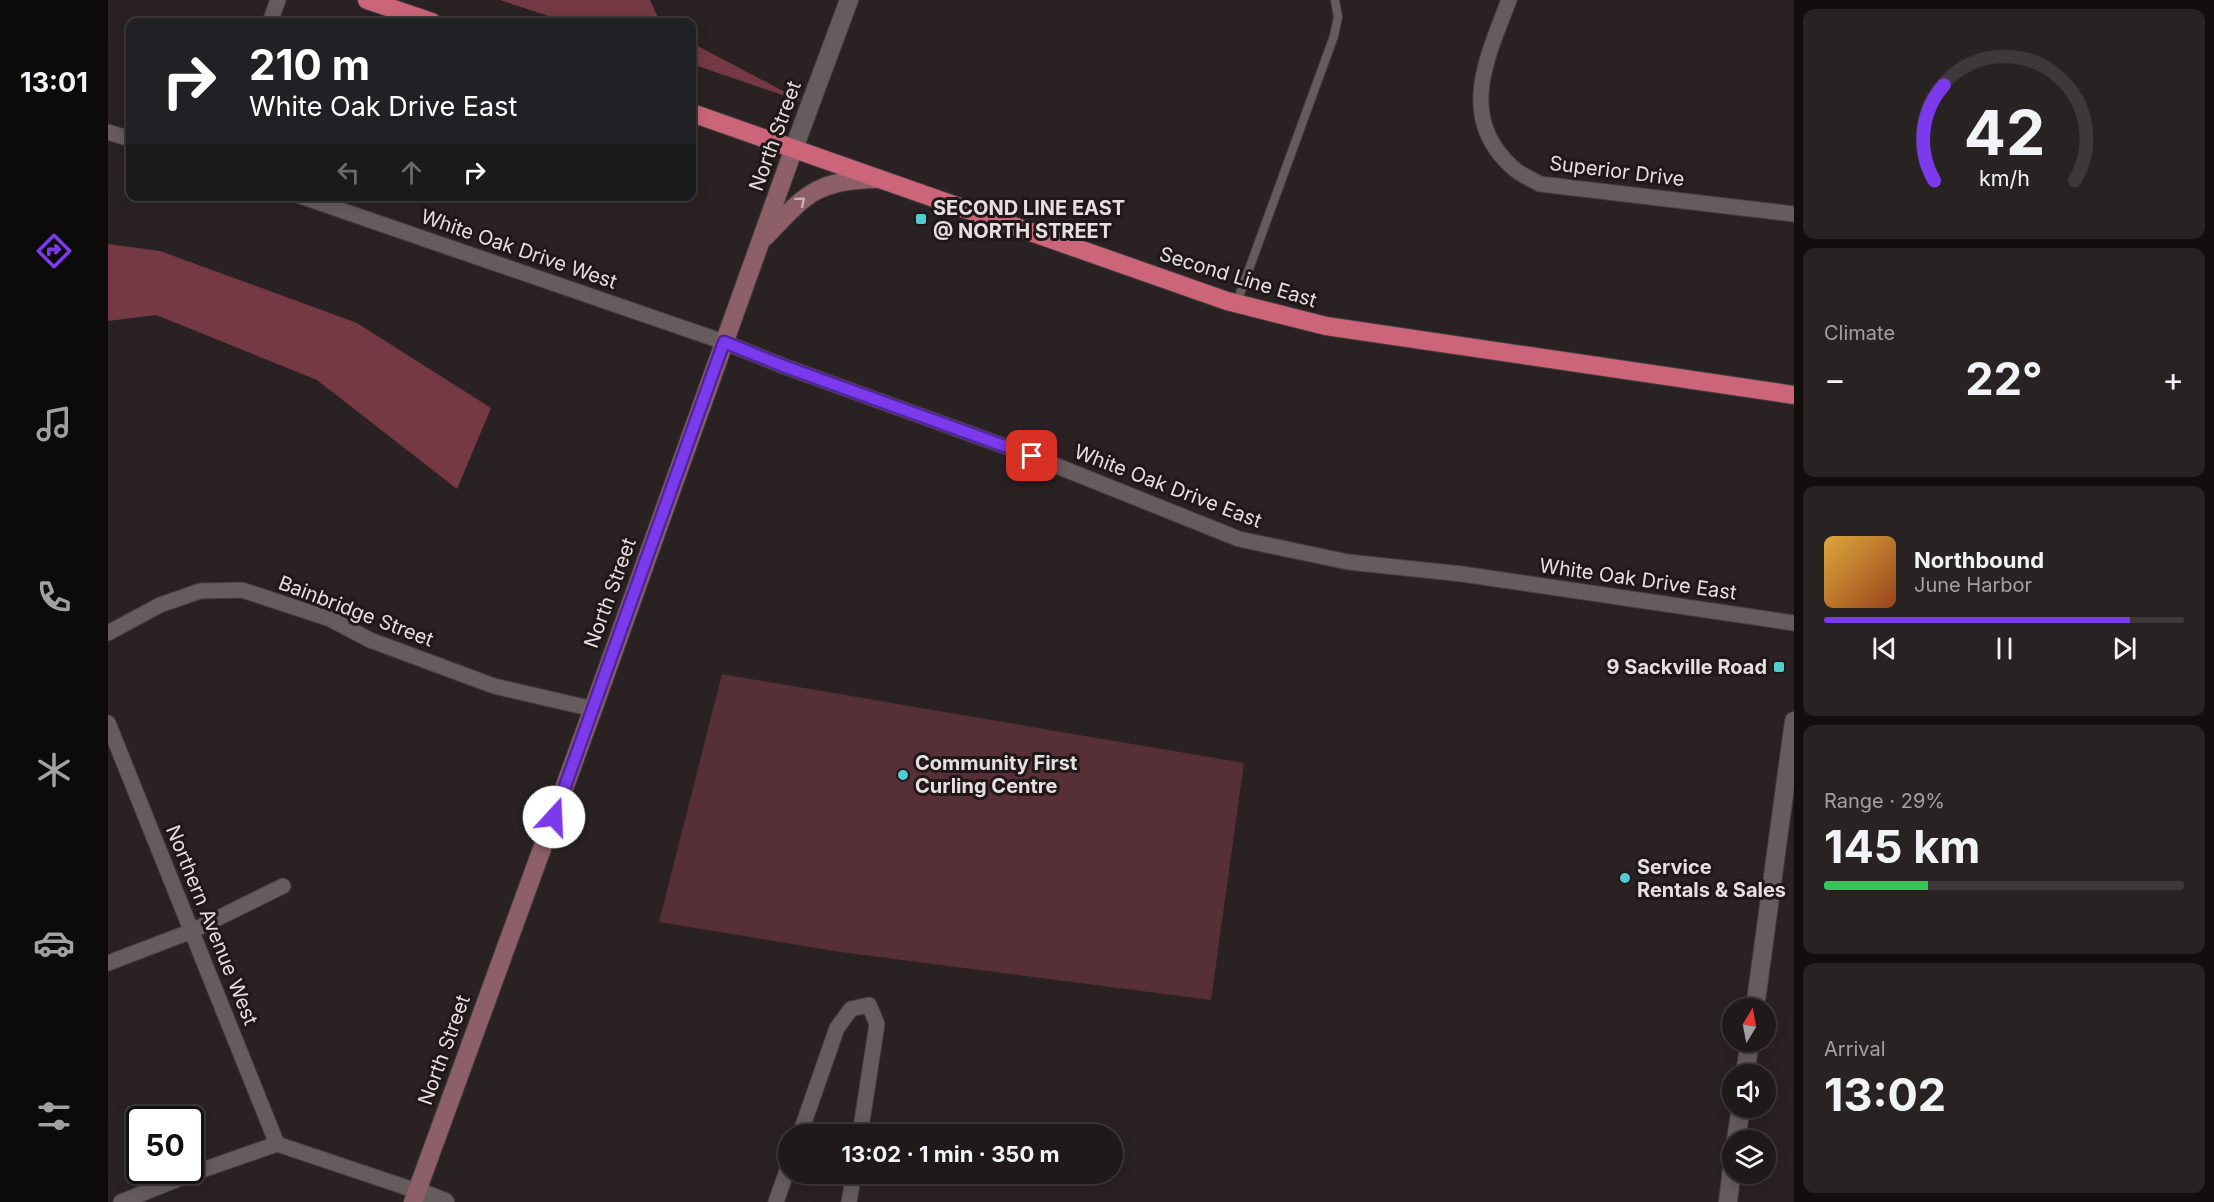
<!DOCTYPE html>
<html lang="en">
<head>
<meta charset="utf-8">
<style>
	body { margin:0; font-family:Inter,sans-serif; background:#282223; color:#f1f3f6; height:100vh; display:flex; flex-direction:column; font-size:22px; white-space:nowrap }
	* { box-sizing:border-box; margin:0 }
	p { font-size:20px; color:#a2a0a2 }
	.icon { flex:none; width:33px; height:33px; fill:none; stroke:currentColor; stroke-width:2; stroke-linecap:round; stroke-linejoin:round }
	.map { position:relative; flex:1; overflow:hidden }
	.drawer { display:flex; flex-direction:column; gap:9px; padding:9px; background:#120e0e; width:420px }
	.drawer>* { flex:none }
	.hud { position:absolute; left:18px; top:18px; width:570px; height:183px; border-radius:12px; box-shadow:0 3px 15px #0003,0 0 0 2px #3d3839; background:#202124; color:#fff; overflow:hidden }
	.needle { width:39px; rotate:10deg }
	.tools { position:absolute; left:1614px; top:998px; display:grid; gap:12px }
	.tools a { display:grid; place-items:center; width:54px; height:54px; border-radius:50%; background:#20191a; box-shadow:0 3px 15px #0003,0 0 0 2px #3d3839; font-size:30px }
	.speed { position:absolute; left:18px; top:1106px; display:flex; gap:12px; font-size:30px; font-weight:700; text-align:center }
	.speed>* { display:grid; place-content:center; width:78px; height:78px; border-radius:50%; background:#20191a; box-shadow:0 3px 15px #0003,0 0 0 2px #3d3839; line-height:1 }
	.speed .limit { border:3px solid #111; border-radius:9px; background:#fff; color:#111 }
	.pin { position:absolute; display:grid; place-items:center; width:51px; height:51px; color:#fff; margin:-26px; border-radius:12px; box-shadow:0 3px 9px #0006 }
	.me { position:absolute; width:66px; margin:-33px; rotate:20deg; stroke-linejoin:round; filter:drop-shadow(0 0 4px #0008) }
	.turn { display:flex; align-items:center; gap:21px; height:126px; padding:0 24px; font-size:27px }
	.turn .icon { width:78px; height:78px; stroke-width:2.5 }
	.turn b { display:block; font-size:42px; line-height:51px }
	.lanes { display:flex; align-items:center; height:57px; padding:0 24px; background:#0003; justify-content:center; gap:30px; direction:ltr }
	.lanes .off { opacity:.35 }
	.big { font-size:45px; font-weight:700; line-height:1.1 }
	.drawer .tile { flex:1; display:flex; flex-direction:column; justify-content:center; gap:9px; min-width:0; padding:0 21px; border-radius:12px; background:#282223 }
	.drawer .dial { align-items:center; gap:0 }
	.dial svg { height:156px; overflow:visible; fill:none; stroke:#3d3839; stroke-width:7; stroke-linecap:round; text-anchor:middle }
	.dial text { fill:#f1f3f6; stroke:none }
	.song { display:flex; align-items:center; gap:18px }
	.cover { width:72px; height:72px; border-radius:9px; background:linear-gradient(135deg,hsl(40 70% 55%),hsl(20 70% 35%)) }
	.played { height:6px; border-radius:3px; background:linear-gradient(90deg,#7c3aed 85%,#3d3839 85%) }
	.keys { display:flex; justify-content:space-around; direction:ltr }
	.heat { display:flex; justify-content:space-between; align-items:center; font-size:33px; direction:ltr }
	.charge { height:9px; border-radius:4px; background:linear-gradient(90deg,#34c759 29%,#3d3839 0) }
	.trip { position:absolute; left:670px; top:1124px; width:345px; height:60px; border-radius:30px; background:#20191a; box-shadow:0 3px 15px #0003,0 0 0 2px #3d3839; font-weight:700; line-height:60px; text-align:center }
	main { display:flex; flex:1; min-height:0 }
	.tab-bar { display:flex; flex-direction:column; width:108px; justify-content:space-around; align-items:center; background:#0d0a0a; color:#a2a0a2 }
	.tab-bar .icon { width:42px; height:42px }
	.tab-bar .selected { color:#7c3aed }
	.tab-bar b { font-size:27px; color:#f1f3f6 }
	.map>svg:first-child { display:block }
	.green { fill:#572f36 }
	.forest { fill:#753945 }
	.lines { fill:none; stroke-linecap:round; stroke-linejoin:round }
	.service-casing { stroke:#453d3e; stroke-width:10 }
	.minor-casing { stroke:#453d3e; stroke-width:17 }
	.tertiary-casing { stroke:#453d3e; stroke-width:20 }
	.secondary-casing { stroke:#453d3e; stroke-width:20 }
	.trunk-casing { stroke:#453d3e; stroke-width:20 }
	.service { stroke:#675c5d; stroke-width:8 }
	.minor { stroke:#675c5d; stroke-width:15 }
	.tertiary { stroke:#675c5d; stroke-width:18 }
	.secondary { stroke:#8d5f68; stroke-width:18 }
	.trunk { stroke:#cc657a; stroke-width:18 }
	.oneway { stroke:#c7b2b6 }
	.route-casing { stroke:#51269a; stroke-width:15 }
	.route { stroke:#7c3aed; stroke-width:10 }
	.poi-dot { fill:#51ccd2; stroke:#201719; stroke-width:2 }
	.labels { text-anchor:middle; stroke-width:6; stroke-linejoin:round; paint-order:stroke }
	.street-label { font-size:20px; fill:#e6dfe0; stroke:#201719 }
	.poi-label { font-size:20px; font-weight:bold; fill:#e6dfe0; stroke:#201719; text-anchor:start }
</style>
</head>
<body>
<main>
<nav class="tab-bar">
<b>13:01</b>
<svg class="icon selected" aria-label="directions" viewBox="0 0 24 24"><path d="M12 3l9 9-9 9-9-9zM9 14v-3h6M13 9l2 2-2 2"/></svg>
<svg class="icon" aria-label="music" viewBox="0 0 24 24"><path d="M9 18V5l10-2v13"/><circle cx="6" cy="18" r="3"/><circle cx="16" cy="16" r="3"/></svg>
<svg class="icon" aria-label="phone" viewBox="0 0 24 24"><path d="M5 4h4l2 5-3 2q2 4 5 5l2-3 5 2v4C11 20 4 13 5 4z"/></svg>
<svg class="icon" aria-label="climate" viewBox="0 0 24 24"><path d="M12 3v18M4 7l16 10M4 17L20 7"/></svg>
<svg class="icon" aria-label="car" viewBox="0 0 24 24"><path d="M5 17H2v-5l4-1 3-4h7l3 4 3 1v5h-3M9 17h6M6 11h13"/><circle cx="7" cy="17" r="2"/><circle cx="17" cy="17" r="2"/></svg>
<svg class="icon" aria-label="filters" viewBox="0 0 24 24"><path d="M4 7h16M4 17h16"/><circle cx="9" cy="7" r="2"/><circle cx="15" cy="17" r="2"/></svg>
</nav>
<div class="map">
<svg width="1686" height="1202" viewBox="0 0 1686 1202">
	<rect width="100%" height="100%" fill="#2a2122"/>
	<polygon class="green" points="614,674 1136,763 1103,1000 733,952 551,922"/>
	<g class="forest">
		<polygon points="392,0 542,0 552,22 459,22"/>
		<polygon points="584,43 698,103 584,64"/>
		<polygon points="0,244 52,251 249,323 383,408 349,489 209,380 48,315 0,321"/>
	</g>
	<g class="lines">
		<g class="service-casing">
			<polyline id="service" points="1129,302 1226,36 1230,17 1227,0"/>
		</g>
		<g class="minor-casing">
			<g id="minor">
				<path d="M1401 0C1379 58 1349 117 1404 167 1411 174 1423 179 1432 184L1686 214"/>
				<polyline points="162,22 170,0"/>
				<polyline points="0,132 22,139"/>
				<polyline points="192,196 616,342 678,367 924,456 1131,539 1240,562 1354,574 1686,623"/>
				<polyline points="0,633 52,605 92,591 134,590 222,619 262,640 386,686 485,709"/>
				<polyline points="0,723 169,1144"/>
				<polyline points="0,963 84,931 175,886"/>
				<polyline points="692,1134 729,1028 743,1009 761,1005 769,1024 752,1134"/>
				<polyline points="169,1144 309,1191"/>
				<polyline points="13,1202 80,1175 169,1144"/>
				<polyline points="668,1202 681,1165"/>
				<polyline points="741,1202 746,1173"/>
			</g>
		</g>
		<g class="tertiary-casing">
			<g id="tertiary">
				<polyline points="686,148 741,0"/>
				<polyline points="1647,1008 1686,721"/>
				<polyline points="1637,1074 1642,1041"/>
				<polyline points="1628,1140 1633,1107"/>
				<polyline points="309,1191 337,1202"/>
				<polyline points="1620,1202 1624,1168"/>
			</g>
		</g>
		<g class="secondary-casing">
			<g id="secondary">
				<path d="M657 237C697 195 708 180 768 179"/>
				<polyline points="305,1202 485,709 686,148"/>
			</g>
		</g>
		<g class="trunk-casing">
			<g id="trunk">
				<polyline points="259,0 324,22"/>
				<polyline points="584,113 1119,301 1218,326 1686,395"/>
			</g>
		</g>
		<use href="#service" class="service"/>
		<use href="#minor" class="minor"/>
		<use href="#tertiary" class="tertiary"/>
		<use href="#secondary" class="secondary"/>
		<use href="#trunk" class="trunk"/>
	</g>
	<defs><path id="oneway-chevron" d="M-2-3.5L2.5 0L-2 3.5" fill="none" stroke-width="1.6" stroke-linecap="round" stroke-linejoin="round" transform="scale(1.5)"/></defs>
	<use class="oneway" href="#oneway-chevron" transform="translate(693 201) rotate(-40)"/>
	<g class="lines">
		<g class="route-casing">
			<polyline id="route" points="446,817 616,342 678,367 924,456"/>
		</g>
		<use href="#route" class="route"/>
	</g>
	<g class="poi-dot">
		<rect x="807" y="213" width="12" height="12" rx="3"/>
		<rect x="1665" y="661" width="12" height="12" rx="3"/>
		<circle cx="795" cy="775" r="6"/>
		<circle cx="1517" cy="878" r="6"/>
	</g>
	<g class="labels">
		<g class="street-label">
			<text transform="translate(667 136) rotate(-70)" y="7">North Street</text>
			<text transform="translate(1509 171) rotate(7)" y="7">Superior Drive</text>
			<text transform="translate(411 249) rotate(19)" y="7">White Oak Drive West</text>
			<text transform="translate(1130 277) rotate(17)" y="7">Second Line East</text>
			<text transform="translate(1060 486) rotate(21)" y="7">White Oak Drive East</text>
			<text transform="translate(1530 579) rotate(8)" y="7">White Oak Drive East</text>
			<text transform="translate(502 593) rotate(-70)" y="7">North Street</text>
			<text transform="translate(248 611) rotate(21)" y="7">Bainbridge Street</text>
			<text transform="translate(104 925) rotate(68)" y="7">Northern Avenue West</text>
			<text transform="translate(336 1050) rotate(-70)" y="7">North Street</text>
		</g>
		<g class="poi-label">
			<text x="825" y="215">SECOND LINE EAST<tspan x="825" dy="23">@ NORTH STREET</tspan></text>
			<text x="1659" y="674" text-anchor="end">9 Sackville Road</text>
			<text x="807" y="770">Community First<tspan x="807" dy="23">Curling Centre</tspan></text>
			<text x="1529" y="874">Service<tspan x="1529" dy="23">Rentals &amp; Sales</tspan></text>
		</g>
	</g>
</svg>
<div class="tools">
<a><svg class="needle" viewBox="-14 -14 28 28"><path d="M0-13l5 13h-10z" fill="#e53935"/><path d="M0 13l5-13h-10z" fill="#a2a0a2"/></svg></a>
<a><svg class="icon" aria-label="sound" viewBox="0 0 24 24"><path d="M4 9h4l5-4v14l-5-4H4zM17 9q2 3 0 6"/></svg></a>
<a><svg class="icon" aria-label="layers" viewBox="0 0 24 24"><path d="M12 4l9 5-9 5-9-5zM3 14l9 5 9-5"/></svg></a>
</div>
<div class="speed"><div class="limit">50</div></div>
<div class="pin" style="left:924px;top:456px;background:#d93025"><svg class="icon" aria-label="arrive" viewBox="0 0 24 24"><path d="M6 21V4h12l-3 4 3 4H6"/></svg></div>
<svg class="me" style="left:446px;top:817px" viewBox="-20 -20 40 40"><circle r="19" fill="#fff"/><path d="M0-13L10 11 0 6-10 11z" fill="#7c3aed"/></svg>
<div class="trip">13:02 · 1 min · 350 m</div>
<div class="hud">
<div class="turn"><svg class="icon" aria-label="right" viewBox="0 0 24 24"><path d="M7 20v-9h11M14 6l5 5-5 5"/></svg><div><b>210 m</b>White Oak Drive East</div></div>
<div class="lanes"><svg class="icon off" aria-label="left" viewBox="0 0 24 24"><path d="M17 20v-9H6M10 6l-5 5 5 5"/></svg><svg class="icon off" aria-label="ahead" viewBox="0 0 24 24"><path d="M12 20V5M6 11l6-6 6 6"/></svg><svg class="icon" aria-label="right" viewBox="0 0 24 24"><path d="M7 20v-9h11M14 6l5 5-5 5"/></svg></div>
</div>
</div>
<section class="drawer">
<div class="tile dial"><svg viewBox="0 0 100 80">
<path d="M14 69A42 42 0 1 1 86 69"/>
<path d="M14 69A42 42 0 0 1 19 20" stroke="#7c3aed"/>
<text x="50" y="56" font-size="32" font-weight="700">42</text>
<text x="50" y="72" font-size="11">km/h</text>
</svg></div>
<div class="tile"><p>Climate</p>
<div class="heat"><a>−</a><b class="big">22°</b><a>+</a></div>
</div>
<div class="tile">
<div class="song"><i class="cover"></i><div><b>Northbound</b><p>June Harbor</p></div></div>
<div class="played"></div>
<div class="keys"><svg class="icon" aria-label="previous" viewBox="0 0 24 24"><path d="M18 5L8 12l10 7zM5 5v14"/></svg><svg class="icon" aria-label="pause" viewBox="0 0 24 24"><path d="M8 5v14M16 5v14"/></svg><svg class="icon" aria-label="next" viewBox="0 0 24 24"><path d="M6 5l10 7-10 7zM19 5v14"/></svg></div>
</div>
<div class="tile"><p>Range · 29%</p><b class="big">145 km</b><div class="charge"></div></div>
<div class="tile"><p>Arrival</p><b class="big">13:02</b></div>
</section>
</main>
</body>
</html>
